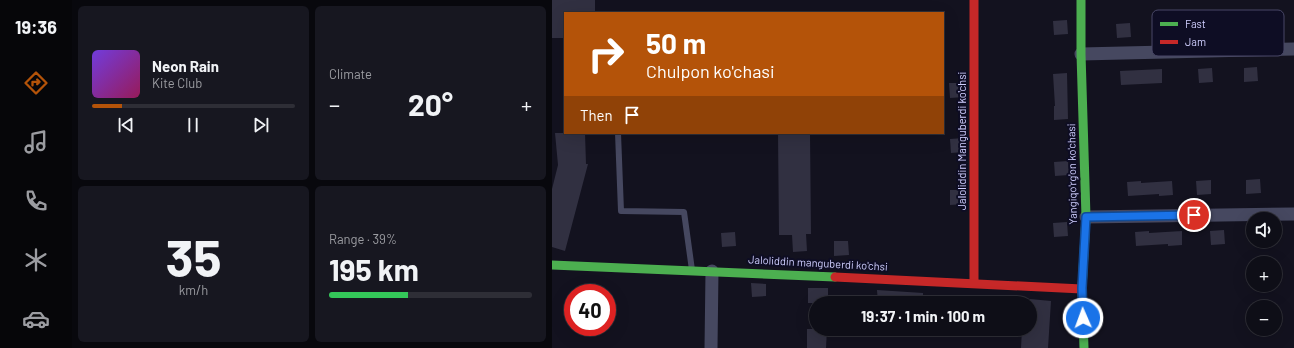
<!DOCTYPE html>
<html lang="en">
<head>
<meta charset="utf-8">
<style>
	body { margin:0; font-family:Barlow,sans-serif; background:#171720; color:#f1f3f6; height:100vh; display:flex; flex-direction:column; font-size:15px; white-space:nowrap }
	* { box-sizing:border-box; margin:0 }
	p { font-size:13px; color:#9b9ca1 }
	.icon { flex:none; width:22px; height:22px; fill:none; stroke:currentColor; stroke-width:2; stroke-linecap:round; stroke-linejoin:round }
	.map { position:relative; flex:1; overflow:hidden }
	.sheet { display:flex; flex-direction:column; gap:6px; padding:6px; background:#08080d; width:480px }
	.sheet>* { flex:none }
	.guide { position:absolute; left:12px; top:12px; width:380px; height:122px; border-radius:0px; box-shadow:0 4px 16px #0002,0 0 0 1px #2e2e36; background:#b45309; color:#fff; overflow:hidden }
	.controls { position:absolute; left:694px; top:212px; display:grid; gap:8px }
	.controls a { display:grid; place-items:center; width:36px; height:36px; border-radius:50%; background:#0e0e17; box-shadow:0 4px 16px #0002,0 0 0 1px #2e2e36; font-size:20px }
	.speed { position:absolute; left:12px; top:284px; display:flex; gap:8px; font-size:20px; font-weight:700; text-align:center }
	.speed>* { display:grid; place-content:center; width:52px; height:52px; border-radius:50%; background:#0e0e17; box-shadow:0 4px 16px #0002,0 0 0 1px #2e2e36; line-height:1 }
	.speed .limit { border:6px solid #d22; background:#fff; color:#111 }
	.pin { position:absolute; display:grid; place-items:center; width:34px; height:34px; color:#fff; margin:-17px; border:2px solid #fff; border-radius:50%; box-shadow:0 1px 4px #0007 }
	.me { position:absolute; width:44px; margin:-22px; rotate:358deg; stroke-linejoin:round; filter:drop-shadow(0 0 3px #0008) }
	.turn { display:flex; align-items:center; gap:14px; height:84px; padding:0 16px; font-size:18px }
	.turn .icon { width:52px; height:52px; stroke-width:2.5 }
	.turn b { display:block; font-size:28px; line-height:34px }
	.then { display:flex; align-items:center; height:38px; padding:0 16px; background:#0003; gap:8px; font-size:15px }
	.big { font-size:30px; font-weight:700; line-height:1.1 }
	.sheet .widget { flex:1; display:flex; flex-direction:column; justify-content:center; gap:6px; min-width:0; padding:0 14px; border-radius:6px; background:#171720 }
	.sheet .dial { align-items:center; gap:0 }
	.dial b { font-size:52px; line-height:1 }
	.song { display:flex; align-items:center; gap:12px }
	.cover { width:48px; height:48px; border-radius:6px; background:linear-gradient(135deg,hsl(260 70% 55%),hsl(330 70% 35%)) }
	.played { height:4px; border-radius:2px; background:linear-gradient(90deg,#b45309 15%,#2e2e36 15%) }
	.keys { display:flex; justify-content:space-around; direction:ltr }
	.heat { display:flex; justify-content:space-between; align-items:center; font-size:22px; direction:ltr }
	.charge { height:6px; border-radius:3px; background:linear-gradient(90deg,#34c759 39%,#2e2e36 0) }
	.sheet .tiles { flex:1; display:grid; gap:6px; grid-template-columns:repeat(2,1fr) }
	.trip { position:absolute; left:257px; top:296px; width:228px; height:40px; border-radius:20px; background:#0e0e17; box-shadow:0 4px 16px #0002,0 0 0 1px #2e2e36; font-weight:700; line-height:40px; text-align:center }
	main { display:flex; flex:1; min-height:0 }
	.tabs { display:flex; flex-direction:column; width:72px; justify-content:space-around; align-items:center; background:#060609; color:#9b9ca1 }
	.tabs .icon { width:28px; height:28px }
	.tabs .on { color:#b45309 }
	.tabs b { font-size:18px; color:#f1f3f6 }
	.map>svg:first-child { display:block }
	.building { fill:#313041 }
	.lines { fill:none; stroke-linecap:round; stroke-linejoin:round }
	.lane { stroke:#464860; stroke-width:6 }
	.street { stroke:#464860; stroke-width:13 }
	.fast { stroke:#4caf50; stroke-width:9 }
	.jam { stroke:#c62828; stroke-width:9 }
	.route-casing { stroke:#114b97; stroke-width:10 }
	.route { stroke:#1a73e8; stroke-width:7 }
	.labels { text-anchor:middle; stroke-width:4; stroke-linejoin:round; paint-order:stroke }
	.street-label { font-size:11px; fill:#d0cfff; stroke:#0e0d24 }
	.key { fill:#0e0d24; stroke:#484766; stroke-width:1 }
	.key-label { font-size:11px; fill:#d0cfff }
</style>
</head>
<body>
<main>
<nav class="tabs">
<b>19:36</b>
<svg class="icon on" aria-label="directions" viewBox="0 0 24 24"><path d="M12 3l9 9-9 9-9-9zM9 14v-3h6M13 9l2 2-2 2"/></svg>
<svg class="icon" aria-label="music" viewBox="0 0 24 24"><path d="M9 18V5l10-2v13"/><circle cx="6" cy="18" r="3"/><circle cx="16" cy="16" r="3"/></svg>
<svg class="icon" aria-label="phone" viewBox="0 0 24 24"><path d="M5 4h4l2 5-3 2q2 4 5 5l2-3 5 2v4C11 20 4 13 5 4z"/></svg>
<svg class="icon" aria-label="climate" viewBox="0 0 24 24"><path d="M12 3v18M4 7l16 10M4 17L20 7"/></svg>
<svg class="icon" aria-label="car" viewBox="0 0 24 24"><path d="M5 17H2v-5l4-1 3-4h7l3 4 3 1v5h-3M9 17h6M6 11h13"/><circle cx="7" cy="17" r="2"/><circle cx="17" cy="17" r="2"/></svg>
</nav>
<section class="sheet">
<div class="tiles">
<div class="widget">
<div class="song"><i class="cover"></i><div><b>Neon Rain</b><p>Kite Club</p></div></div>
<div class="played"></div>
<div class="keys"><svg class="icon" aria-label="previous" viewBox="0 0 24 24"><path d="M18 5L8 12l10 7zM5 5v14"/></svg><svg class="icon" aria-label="pause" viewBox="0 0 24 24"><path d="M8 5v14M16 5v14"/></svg><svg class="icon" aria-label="next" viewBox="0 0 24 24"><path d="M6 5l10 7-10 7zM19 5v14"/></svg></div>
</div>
<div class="widget"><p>Climate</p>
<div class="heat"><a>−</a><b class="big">20°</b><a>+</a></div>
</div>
<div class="widget dial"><b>35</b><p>km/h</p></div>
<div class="widget"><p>Range · 39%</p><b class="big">195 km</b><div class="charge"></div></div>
</div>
</section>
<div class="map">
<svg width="742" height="348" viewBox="0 0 742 348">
	<rect width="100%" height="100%" fill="#13121f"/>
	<g class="building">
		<polygon points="0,0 43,0 43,13 13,13 13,38 0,38"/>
		<polygon points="515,20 516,34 502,35 501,21"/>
		<polygon points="578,23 579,37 565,38 564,24"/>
		<polygon points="705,67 706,81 692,82 692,68"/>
		<polygon points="660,68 661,82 647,83 646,69"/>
		<polygon points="610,69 610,83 569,85 568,71"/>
		<polygon points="515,73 516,119 502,120 502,106 503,106 501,74"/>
		<polygon points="397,83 411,83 412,97 398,98"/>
		<polygon points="3,133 33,133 34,164 36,164 13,251 0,247 0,189 6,165"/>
		<polygon points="226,133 258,133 259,234 254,234 255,251 241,252 240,235 227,235"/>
		<polygon points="412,138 412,152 399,153 398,139"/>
		<polygon points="516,161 517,175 503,176 502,162"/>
		<polygon points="708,179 709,193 694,194 694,180"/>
		<polygon points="659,180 659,194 645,195 644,181"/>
		<polygon points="589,181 589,183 620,181 621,195 607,196 607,194 576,196 575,182"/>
		<polygon points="398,190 412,190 412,204 398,205"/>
		<polygon points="515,222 516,236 502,237 501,223"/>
		<polygon points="672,230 673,244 659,245 658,231"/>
		<polygon points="597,231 597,233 630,231 630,245 616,246 616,244 584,246 583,232"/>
		<polygon points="183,232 184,246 170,247 169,233"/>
		<polygon points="282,241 296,241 297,255 282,256"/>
		<polygon points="199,283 214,284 214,296 200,297"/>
		<rect x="256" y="288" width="20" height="15"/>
		<polygon points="325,290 371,293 371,300 326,303"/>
		<polygon points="478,299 499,301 496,348 469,348 470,329 478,329"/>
		<polygon points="255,329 275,329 274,348 255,348"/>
	</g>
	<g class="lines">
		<polyline class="lane" points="66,133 69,211 132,212 140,270"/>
		<g class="street">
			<polyline points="529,54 742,49"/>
			<polyline points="534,217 742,214"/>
			<polyline points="159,348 160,271"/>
		</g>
		<g class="fast">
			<polyline points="529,0 529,54 534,217 530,289 532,348"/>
			<polyline points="0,265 283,277"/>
		</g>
		<g class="jam">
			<polyline points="422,0 422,282"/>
			<polyline points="283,277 530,289"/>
		</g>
	</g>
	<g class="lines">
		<g class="route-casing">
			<polyline id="route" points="531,318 530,288 534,217 642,215"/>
		</g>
		<use href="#route" class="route"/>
	</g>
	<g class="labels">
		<g class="street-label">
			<text transform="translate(410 141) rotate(-90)" y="4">Jaloliddin Manguberdi ko'chsi</text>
			<text transform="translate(520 174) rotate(-91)" y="4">Yangiqo'rg'on ko'chasi</text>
			<text transform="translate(266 263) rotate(3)" y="4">Jaloliddin manguberdi ko'chsi</text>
		</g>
	</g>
	<rect x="600" y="10" width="132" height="46" rx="6" class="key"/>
	<rect x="608" y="22" width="18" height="4" fill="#4caf50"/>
	<rect x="608" y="40" width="18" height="4" fill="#c62828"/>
	<g class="key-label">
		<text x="633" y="28">Fast</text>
		<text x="633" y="46">Jam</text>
	</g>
</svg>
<div class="controls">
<a><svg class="icon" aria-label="sound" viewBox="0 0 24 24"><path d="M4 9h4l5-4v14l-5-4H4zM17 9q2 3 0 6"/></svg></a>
<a>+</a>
<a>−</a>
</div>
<div class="speed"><div class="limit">40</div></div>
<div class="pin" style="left:642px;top:215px;background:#d93025"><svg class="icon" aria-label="arrive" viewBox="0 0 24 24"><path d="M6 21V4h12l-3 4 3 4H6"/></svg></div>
<svg class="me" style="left:531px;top:318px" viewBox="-20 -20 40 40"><circle r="17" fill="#1a73e8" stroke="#fff" stroke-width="3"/><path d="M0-11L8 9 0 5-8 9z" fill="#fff"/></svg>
<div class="trip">19:37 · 1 min · 100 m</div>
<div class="guide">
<div class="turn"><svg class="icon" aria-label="right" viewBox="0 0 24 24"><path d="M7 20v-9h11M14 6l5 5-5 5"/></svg><div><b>50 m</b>Chulpon ko'chasi</div></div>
<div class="then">Then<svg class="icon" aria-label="arrive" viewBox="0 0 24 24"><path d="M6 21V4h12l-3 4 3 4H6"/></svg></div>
</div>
</div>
</main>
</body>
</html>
